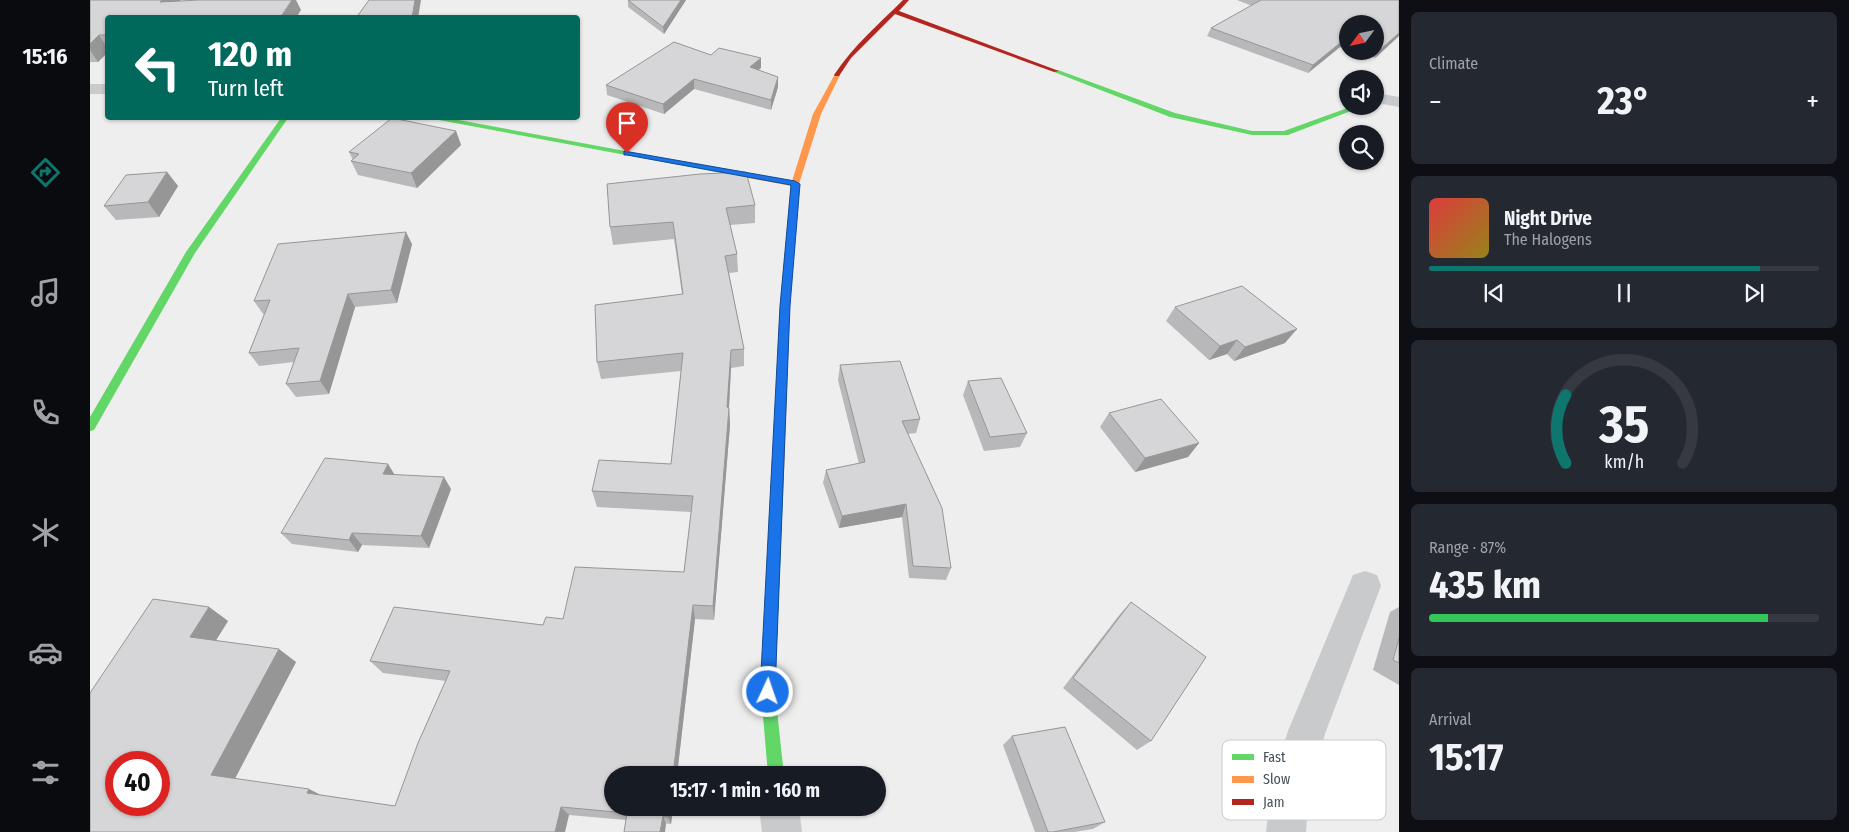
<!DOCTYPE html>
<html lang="en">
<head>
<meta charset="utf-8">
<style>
	body { margin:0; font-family:"Fira Sans Condensed",sans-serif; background:#242831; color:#f1f3f6; height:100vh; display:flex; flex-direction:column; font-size:19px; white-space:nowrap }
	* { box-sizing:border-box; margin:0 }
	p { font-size:16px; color:#9ea1a6 }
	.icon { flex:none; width:28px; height:28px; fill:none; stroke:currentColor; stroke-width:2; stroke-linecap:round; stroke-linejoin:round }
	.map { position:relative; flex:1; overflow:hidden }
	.sheet { display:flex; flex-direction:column; gap:12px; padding:12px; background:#0d0f14; width:450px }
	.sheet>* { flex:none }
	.top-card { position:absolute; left:15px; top:15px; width:475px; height:105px; border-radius:5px; box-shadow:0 1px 4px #0004; background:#00695c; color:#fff; overflow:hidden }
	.needle { width:32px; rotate:237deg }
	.buttons { position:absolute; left:1249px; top:15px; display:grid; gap:10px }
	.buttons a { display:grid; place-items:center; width:45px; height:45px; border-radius:50%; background:#171b24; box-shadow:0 1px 4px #0004; font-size:25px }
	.speed { position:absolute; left:15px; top:751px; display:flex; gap:10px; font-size:25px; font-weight:700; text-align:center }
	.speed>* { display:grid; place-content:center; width:65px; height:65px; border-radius:50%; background:#171b24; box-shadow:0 1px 4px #0004; line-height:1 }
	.speed .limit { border:8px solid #d22; background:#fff; color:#111 }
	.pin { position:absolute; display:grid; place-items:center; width:42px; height:42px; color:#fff; margin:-51px -21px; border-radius:50% 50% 50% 0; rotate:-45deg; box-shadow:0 0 5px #0007 }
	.pin .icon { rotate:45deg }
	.me { position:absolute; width:55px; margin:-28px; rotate:3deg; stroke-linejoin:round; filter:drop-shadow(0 0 4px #0008) }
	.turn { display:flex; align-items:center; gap:18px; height:105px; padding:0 20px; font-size:22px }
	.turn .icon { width:65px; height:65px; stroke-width:2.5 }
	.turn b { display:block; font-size:35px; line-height:42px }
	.big { font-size:38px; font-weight:700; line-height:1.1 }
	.sheet .tile { flex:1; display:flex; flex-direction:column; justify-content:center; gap:8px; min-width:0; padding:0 18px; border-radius:8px; background:#242831 }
	.sheet .dial { align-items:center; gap:0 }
	.dial svg { height:130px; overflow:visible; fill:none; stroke:#363941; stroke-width:7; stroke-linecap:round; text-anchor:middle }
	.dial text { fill:#f1f3f6; stroke:none }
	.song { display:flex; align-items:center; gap:15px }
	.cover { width:60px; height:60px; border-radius:8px; background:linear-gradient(135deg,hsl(0 70% 55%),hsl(50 70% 35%)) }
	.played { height:5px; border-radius:2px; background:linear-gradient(90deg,#0f766e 85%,#363941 85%) }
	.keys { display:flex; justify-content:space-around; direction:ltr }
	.heat { display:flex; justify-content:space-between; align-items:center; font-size:28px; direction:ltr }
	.charge { height:8px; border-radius:4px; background:linear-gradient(90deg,#34c759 87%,#363941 0) }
	.trip { position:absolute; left:514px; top:766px; width:282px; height:50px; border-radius:25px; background:#171b24; box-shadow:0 1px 4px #0004; font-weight:700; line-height:50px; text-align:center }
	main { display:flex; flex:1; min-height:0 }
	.tab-bar { display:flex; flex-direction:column; width:90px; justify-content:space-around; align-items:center; background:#090b0e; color:#9ea1a6 }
	.tab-bar .icon { width:35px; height:35px }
	.tab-bar .on { color:#0f766e }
	.tab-bar b { font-size:22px; color:#f1f3f6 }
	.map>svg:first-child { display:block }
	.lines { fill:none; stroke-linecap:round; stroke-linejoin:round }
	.street { fill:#c8cacc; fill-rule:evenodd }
	.fast { fill:#63d668; fill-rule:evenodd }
	.slow { fill:#ff974d; fill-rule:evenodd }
	.jam { fill:#b3261e; fill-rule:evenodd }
	.wall { fill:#b8b8ba }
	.shaded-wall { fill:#969697 }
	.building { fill:#d6d6d8; stroke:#969697; fill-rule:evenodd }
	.route { fill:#1a73e8; stroke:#114b97 }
	.key { fill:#fff; stroke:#c8cbcd; stroke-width:1 }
	.key-label { font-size:14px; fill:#475159 }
</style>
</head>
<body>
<main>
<nav class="tab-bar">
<b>15:16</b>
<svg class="icon on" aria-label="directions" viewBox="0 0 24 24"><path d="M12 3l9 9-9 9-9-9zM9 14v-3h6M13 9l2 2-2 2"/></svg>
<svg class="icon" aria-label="music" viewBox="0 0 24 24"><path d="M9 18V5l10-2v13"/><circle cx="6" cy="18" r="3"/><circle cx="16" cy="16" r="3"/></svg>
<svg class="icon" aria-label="phone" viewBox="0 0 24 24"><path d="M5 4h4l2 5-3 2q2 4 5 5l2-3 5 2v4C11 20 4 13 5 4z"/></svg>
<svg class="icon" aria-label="climate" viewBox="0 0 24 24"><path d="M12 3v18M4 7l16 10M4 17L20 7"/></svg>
<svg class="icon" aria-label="car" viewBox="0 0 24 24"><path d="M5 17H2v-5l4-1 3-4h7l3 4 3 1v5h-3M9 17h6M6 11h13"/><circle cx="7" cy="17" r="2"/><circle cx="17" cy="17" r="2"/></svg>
<svg class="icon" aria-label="filters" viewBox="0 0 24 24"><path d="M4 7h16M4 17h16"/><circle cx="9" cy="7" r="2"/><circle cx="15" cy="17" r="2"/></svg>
</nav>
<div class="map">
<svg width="1309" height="832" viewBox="0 0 1309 832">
	<rect width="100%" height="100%" fill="#efeeee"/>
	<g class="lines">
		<g class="street">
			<rect x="0" y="84" width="18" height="10"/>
			<polygon points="1292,94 1309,97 1309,107 1293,104 1285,106 1285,95"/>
			<polygon points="1275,571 1287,575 1291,586 1236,731 1220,783 1216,832 1176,832 1182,783 1198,731 1263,575"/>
			<polygon points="669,808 709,808 712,832 672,832"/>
		</g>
		<g class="fast">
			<polygon points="964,70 968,70 1085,113 1162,131 1194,131 1263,106 1274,106 1198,135 1162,135 1080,117 964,72"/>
			<polygon points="191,118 198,118 105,253 4,430 0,431 0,417 96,252"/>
			<polygon points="346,118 358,118 632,169 636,171 632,173 349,120"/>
			<polygon points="688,467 692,469 694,472 685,692 694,775 678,775 671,692 682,472 684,469"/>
		</g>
		<polygon class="slow" points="745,74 750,75 731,114 709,184 700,306 694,472 692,475 688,477 684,475 682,472 690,306 701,186 632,173 628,171 632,169 702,181 723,114"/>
		<path class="jam" d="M813 0H819L809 11 969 71 964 72 805 14 761 58 749 76H745L744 75C763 46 790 23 813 0Z"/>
	</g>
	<g class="wall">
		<polygon points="0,0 90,0 90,1 211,10 18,18 18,52 8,62 0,62"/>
		<polygon points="538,0 596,0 574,34 538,7"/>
		<polygon points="1147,0 1309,0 1309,36 1285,58 1263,51 1285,51 1285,24 1258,24 1258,50 1250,47 1218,73 1117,36 1121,28 1162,6"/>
		<polygon points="621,55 671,58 671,68 668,70 688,77 688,87 681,110 604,89 574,114 517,95 516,85"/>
		<polygon points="366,131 371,145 327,188 268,175 261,161 263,160 259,152"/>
		<polygon points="77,172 88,186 69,217 26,220 14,206"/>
		<polygon points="517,184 665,205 665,223 640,225 647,254 648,272 639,273 654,349 654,366 641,368 639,408 640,425 624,620 605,619 587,775 522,775 522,808 583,808 581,824 479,815 0,832 119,607 138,621 126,640 206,662 145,779 230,795 305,806 356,681 293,673 280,661 453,625 473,619 594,572 601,512 507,507 502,491 581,464 591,371 511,379 507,362 592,294 584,239 523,245 520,227"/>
		<polygon points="322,244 307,303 265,307 239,394 206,397 196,384 204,362 169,366 159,353 174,314 173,314 164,301"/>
		<polygon points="1085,307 1195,343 1144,361 1137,354 1119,360 1076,321"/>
		<polygon points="750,365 830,419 826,433 818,434 861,568 856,580 819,578 812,517 749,528 733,483 736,470 769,464 748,380"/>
		<polygon points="878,381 937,433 930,447 894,451 873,395"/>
		<polygon points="1019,413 1109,443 1098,457 1045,472 1010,427"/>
		<polygon points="298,464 304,474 361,489 339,548 272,545 268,552 202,544 191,533"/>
		<polygon points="1041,602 1061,741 1047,750 973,688 1030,614"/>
		<polygon points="1309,607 1309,685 1283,670 1300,612"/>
		<polygon points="922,736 1015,822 1003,829 984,832 945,832 913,745"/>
	</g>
	<g class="shaded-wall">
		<polygon points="72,0 90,0 91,3 70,2"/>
		<polygon points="202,0 206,0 211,10 206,18 190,18"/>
		<polygon points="325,0 331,0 328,18 322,18"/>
		<polygon points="591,0 596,0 574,34 573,27"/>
		<polygon points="1309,33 1309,36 1285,58 1290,50"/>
		<polygon points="9,35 18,49 18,52 8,62 0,50 0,44"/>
		<polygon points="1255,39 1250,47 1218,73 1223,65"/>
		<polygon points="671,58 671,68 660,77 660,67"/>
		<polygon points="688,77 688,87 681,110 681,100"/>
		<polygon points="604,79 604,89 574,114 573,104"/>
		<polygon points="366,131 371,145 327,188 321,173"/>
		<polygon points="77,172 88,186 69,217 58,202"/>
		<polygon points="316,232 322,244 307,303 301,290"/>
		<polygon points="258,294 265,307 239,394 230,381"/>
		<polygon points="1207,329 1195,343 1144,361 1155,347"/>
		<polygon points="1147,340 1137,354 1119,360 1130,346"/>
		<polygon points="641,350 641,368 638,425 637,407"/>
		<polygon points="639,408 640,425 624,620 623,606"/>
		<polygon points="1109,443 1098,457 1045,472 1055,458"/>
		<polygon points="298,464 306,477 293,474"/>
		<polygon points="354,477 361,489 339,548 331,536"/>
		<polygon points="816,504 812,517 749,528 752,516"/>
		<polygon points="262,533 272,545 268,552 259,540"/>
		<polygon points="603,605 605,619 587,775 583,775"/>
		<polygon points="119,607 138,621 120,650 100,637"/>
		<polygon points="189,649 206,662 142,784 121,775"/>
		<polygon points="219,789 237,798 217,793"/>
		<polygon points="471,807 479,815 475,832 465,832"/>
		<polygon points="579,808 583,808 581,824 578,817"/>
		<polygon points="573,816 576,824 575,832 570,832"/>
	</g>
	<g class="building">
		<polygon points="0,0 72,0 70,2 110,0 202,0 190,18 18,18 18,35 9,35 0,44"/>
		<polygon points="279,0 325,0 322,18 266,18"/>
		<polygon points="538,0 591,0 573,27"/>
		<polygon points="1171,0 1309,0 1309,33 1290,50 1285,48 1285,24 1258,24 1258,40 1255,39 1223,65 1121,28"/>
		<polygon points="584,42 621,55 629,48 671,58 660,67 688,77 681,100 604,79 573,104 516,85"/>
		<polygon points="302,118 366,131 321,173 261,161 269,154 259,152"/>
		<polygon points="77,172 58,202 14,206 36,175"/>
		<path d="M656 172 665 205 636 208 647 254 635 256 654 349 641 350 637 407 639 408 623 606 603 605 583 775H522V808H579L578 817 573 816 570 832H534L537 813 471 807 465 832H0V693L63 599 119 607 100 637 189 649 121 775 219 789 217 793 305 806 328 743 360 671 280 661 304 607 453 625 456 617 473 619 485 567 594 572 603 496 502 491 509 460 581 464 593 353 507 362 505 305 593 294 583 222 520 227 517 184 610 174ZM26 762H69V805H26Z"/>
		<polygon points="316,232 301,290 258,294 230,381 196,384 209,348 159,353 180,300 164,301 188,244"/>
		<polygon points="1152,286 1207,329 1155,347 1147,340 1130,346 1085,307"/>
		<polygon points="810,361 830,419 812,421 852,508 861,568 823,566 816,504 752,516 736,470 775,462 750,365"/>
		<polygon points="911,378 937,433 900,437 878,381"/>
		<polygon points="1071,399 1109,443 1055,458 1019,413"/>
		<polygon points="235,458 298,464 293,474 354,477 331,536 262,533 259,540 191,533"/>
		<polygon points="1041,602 1116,657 1061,741 983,678"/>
		<polygon points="1309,638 1309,663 1303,660"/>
		<polygon points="975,727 1015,822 963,832 958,832 922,736"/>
	</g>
	<polygon class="route" points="534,151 705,181 710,184 700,306 685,692 683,697 678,699 672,697 670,692 690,306 701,185 537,155 534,155"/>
	<rect x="1132" y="740" width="164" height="80" rx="8" class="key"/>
	<rect x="1142" y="754" width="22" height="6" fill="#63d668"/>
	<rect x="1142" y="776" width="22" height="7" fill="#ff974d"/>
	<rect x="1142" y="799" width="22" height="6" fill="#b3261e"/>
	<g class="key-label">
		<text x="1173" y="762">Fast</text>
		<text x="1173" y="784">Slow</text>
		<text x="1173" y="807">Jam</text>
	</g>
</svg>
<div class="buttons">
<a><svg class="needle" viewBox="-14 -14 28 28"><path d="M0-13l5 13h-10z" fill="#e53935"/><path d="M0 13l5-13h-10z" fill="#9ea1a6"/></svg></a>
<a><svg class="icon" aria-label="sound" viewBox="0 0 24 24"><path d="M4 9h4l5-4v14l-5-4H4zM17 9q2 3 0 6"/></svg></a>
<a><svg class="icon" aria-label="search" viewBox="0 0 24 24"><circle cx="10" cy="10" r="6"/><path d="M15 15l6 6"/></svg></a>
</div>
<div class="speed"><div class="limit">40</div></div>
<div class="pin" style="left:537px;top:153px;background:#d93025"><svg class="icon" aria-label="arrive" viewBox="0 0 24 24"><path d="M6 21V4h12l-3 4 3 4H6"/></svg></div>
<svg class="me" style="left:678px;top:692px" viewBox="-20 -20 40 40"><circle r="17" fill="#1a73e8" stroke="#fff" stroke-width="3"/><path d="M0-11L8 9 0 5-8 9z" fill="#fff"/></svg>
<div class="trip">15:17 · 1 min · 160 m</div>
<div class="top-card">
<div class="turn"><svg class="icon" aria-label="left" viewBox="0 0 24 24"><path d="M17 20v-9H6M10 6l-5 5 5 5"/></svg><div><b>120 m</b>Turn left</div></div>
</div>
</div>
<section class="sheet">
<div class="tile"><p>Climate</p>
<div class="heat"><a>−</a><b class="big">23°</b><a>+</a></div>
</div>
<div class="tile">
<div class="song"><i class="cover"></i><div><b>Night Drive</b><p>The Halogens</p></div></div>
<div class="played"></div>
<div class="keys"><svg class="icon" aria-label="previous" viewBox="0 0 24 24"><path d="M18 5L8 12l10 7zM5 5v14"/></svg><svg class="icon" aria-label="pause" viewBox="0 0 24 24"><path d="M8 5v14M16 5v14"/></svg><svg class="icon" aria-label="next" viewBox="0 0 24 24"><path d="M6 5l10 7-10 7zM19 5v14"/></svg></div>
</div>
<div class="tile dial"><svg viewBox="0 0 100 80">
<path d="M14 69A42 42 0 1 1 86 69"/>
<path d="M14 69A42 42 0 0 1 14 27" stroke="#0f766e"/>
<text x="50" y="56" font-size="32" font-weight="700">35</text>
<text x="50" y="72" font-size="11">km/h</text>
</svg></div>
<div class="tile"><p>Range · 87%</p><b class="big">435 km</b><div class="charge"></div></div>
<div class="tile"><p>Arrival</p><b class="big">15:17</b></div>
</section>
</main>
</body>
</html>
